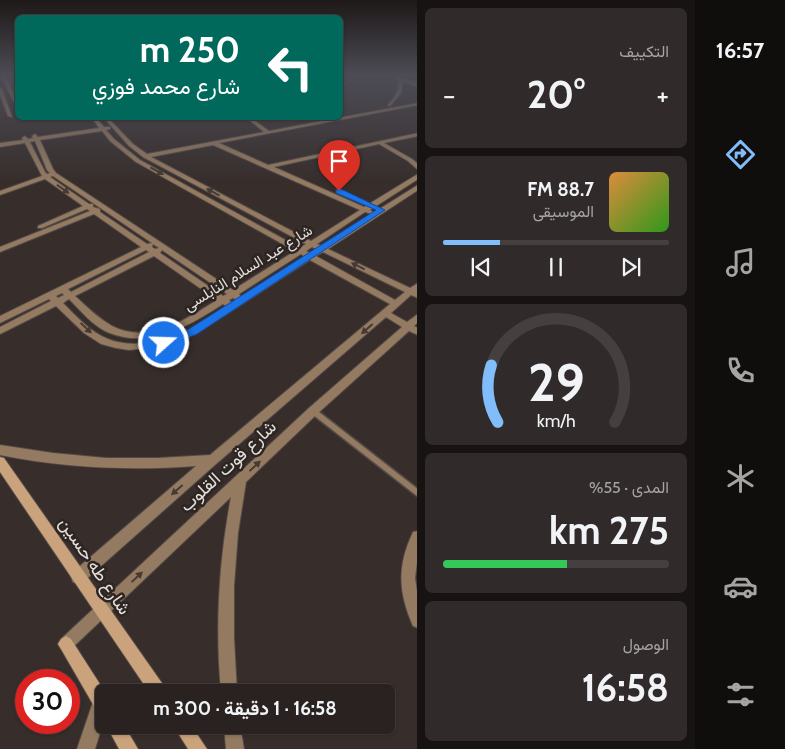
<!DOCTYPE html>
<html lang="ar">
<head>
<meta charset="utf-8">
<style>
	body { margin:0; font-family:Cabin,Vazirmatn,sans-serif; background:#312a2a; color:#f1f3f6; direction:rtl; height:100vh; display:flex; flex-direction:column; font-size:19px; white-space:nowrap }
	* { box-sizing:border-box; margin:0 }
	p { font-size:16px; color:#a5a4a5 }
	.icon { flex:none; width:28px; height:28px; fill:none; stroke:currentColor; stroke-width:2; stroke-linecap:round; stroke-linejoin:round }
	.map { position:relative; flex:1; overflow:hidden; direction:ltr }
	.sheet { display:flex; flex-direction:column; gap:8px; padding:8px; background:#171312; width:278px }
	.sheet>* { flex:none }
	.banner { position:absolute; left:15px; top:15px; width:328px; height:105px; border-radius:8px; box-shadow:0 1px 4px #0004,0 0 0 1px #453f3f; direction:rtl; background:#00695c; color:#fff; overflow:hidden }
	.speed { position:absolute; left:15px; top:669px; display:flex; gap:10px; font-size:25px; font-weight:700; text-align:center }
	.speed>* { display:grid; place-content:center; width:65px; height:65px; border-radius:50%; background:#292221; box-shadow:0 1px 4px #0004,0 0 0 1px #453f3f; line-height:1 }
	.speed .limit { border:8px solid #d22; background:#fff; color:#111 }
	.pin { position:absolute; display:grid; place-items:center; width:42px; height:42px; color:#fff; margin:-51px -21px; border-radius:50% 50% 50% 0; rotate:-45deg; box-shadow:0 0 5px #0007 }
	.pin .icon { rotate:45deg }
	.me { position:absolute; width:55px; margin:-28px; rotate:70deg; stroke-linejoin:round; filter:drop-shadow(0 0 4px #0008) }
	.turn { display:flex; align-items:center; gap:18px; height:105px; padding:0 20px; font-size:22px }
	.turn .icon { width:65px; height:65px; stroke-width:2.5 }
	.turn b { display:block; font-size:35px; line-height:42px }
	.big { font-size:38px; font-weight:700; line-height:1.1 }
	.sheet .card { flex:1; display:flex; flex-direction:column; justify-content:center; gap:8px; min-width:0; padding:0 18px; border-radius:8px; background:#312a2a }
	.sheet .dial { align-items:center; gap:0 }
	.dial svg { height:130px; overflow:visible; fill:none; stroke:#453f3f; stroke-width:7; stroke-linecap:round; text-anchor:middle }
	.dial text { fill:#f1f3f6; stroke:none }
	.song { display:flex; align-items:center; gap:15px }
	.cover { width:60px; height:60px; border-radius:8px; background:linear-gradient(135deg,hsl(30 70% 55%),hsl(110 70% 35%)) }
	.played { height:5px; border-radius:2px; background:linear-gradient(90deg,#80bdfa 25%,#453f3f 25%) }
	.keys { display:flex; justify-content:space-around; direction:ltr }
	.heat { display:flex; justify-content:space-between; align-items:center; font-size:28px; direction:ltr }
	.charge { height:8px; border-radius:4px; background:linear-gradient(90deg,#34c759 55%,#453f3f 0) }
	.trip { position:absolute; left:95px; top:684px; width:300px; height:50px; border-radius:8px; background:#292221; box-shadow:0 1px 4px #0004,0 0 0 1px #453f3f; font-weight:700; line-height:50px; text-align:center; direction:rtl }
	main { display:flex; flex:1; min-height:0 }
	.dock { display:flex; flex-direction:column; width:90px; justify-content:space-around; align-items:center; background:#100e0d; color:#a5a4a5 }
	.dock .icon { width:35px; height:35px }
	.dock .active { color:#80bdfa }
	.dock b { font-size:22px; color:#f1f3f6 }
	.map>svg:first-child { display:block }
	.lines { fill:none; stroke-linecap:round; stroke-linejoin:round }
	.lane-casing { stroke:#534a48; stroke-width:9 }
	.street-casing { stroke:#534a48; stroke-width:2 }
	.secondary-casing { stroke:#534a48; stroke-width:2 }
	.lane { stroke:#937a61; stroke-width:6 }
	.street { fill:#937a61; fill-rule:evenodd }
	.secondary { fill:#caa27b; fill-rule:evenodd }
	.oneway { fill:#463a32 }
	.route { fill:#1a73e8; stroke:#114b97 }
	.labels { text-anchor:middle; stroke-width:5; stroke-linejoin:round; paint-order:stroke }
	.street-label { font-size:15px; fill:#e4dfdd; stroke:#2d2522 }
	.near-street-label { font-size:18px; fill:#e4dfdd; stroke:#2d2522 }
</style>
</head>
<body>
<main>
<nav class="dock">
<b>16:57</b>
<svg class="icon active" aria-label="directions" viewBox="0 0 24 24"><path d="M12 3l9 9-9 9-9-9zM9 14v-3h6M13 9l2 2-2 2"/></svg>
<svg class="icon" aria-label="music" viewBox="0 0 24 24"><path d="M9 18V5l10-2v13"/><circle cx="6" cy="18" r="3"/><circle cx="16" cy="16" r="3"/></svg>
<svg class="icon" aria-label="phone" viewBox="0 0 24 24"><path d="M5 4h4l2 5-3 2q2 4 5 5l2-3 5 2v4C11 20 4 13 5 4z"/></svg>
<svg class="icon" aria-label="climate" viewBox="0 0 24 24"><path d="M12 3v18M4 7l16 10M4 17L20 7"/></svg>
<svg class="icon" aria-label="car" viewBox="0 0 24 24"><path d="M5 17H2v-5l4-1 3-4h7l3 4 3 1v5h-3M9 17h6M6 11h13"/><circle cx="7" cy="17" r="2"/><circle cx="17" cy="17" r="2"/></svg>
<svg class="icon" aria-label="filters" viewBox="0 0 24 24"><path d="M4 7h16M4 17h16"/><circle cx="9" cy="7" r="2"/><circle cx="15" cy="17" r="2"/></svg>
</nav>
<section class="sheet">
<div class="card"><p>التكييف</p>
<div class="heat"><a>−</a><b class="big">20°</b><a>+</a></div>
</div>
<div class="card">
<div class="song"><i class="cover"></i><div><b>88.7 FM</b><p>الموسيقى</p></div></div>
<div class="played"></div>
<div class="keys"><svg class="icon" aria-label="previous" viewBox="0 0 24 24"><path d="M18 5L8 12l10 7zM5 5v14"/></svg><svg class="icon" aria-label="pause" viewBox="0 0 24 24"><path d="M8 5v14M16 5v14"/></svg><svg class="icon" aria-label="next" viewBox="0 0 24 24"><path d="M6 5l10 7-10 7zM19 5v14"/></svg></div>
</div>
<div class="card dial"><svg viewBox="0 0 100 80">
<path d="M14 69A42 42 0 1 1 86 69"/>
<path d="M14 69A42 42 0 0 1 10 34" stroke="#80bdfa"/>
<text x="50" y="56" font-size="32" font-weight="700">29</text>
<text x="50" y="72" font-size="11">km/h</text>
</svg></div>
<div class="card"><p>المدى · 55%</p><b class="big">275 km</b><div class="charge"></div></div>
<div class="card"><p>الوصول</p><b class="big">16:58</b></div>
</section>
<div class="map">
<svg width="418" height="749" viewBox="0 0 418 749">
	<rect width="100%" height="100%" fill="#372e2c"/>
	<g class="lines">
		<g class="lane-casing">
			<polyline id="lane" points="313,411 418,493"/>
		</g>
		<g class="street-casing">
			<g id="street">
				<polygon points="1,75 5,75 18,103 18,111"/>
				<path d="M390 75H395L418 84V87L403 81 401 93 390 106 388 105C395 97 400 91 398 79Z"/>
				<polygon points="340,78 346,83 340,88 342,83"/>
				<polygon points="0,88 2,89 12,117 8,116 0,95"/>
				<path d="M418 103V105L219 143 268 165 418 133V136L384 143 412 159 418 164V170L408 161 379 144 274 167 364 207 418 174V179L370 210 373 212V213L418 185V190L328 249 410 288 418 283V298L411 295 391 313 407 322 418 314V322L414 326 418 328V335L409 331 317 414 246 482 238 533 234 586V638L237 692H221C215 628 219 560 231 497L71 649 66 652 61 649 58 644 61 639 309 408 402 327 386 317 216 464 83 582 78 584 73 582 71 577 73 572 196 466C130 471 65 468 0 455V445L53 453 106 458H158L210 455 390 304 310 260 196 334 157 347 129 350 116 348 101 344 84 333 56 306 0 334V327L51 301 49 299 0 323V316L141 247 94 214 0 252V247L90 211 87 209 42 228H38V226L83 206 45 179 0 195V191L42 176 25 143 0 147V143L23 140 22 138 25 136 28 139 33 138 32 136 35 134 38 137 99 128 92 118H96L104 127H110V129L106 130 114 139 140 160 300 248 306 244 143 157 129 146 104 118H108L133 144 147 154 264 132 247 118H251L269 131ZM102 131 110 141 136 162 295 251 233 290 56 173 53 169 40 140ZM35 141 47 170 50 173 47 174 45 172 30 142ZM213 145 360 210 311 241 151 157ZM53 176 152 243 147 244 100 212V209L93 207V204H89L50 177ZM365 212 372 214 322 246 317 244ZM153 244 159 248 155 249 152 247ZM312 247 316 249 310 253 306 251ZM146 250 149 252 71 292 68 289ZM162 250 227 294 223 296 160 253ZM323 252 405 292 395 300 316 256ZM301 254 305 257 241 297 239 294ZM154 256 217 300C187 319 148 345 112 326 98 318 87 307 75 296ZM62 293 64 295 58 298 56 296ZM233 298 237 300 232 303 229 300ZM69 299C81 311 92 325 107 332 149 350 189 326 223 304L226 306C214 314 203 323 190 329 168 342 132 349 108 339 90 332 76 316 63 303Z"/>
				<path d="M418 531V555L415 578 418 597V628L413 626C398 592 397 566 413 532Z"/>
				<polygon points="101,694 104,695 104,720 95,749 77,749 95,696"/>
				<polygon points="224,725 240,725 244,749 226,749"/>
			</g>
		</g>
		<g class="secondary-casing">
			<g id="secondary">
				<polygon points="0,457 4,458 164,686 166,692 149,692 0,472"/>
				<polygon points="66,636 71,639 105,692 104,715 98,713 61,649 58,644 61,639"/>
				<polygon points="106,725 124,725 138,749 119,749"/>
				<polygon points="173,725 191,725 207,749 188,749"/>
			</g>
		</g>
		<use href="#lane" class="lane"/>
		<use href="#street" class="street"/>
		<use href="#secondary" class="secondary"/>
	</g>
	<defs><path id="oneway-solid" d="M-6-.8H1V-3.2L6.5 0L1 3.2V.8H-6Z" transform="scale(1.25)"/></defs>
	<g class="oneway">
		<use href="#oneway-solid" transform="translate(157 171) rotate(29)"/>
		<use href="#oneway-solid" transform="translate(63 189) rotate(35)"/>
		<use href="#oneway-solid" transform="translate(213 192) rotate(-152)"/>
		<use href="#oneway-solid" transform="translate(358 266) rotate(-154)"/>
		<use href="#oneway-solid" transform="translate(86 328) rotate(43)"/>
		<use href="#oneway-solid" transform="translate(367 329) rotate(139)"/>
		<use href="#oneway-solid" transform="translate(255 466) rotate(-43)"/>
		<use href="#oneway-solid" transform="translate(177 490) rotate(139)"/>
		<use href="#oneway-solid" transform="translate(137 577) rotate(-43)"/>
	</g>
	<linearGradient id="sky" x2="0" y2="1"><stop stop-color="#1e1918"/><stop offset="0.42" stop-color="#4d4c56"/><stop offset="1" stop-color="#4d4c56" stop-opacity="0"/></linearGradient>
	<rect width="418" height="180" fill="url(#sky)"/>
	<polygon class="route" points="336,189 341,189 385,210 197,334 168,346 160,346 159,343 160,341 189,329 376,210 336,193"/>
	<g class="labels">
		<g class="street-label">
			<text transform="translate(248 268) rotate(-32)" y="5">شارع عبد السلام النابلسى</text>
		</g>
		<g class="near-street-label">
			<text transform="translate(228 466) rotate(-43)" y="6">شارع قوت القلوب</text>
			<text transform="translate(95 566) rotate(56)" y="6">شارع طه حسين</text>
		</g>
	</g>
</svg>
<div class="speed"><div class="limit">30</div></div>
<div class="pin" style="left:339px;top:191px;background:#d93025"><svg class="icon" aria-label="arrive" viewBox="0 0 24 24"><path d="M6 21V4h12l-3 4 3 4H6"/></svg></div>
<svg class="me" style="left:164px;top:343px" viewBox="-20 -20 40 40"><circle r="17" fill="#1a73e8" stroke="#fff" stroke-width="3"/><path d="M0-11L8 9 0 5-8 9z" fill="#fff"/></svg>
<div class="trip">16:58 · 1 دقيقة · 300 m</div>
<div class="banner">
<div class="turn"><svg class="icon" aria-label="left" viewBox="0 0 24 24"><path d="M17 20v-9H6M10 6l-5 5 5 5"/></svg><div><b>250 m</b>شارع محمد فوزي</div></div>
</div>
</div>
</main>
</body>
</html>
